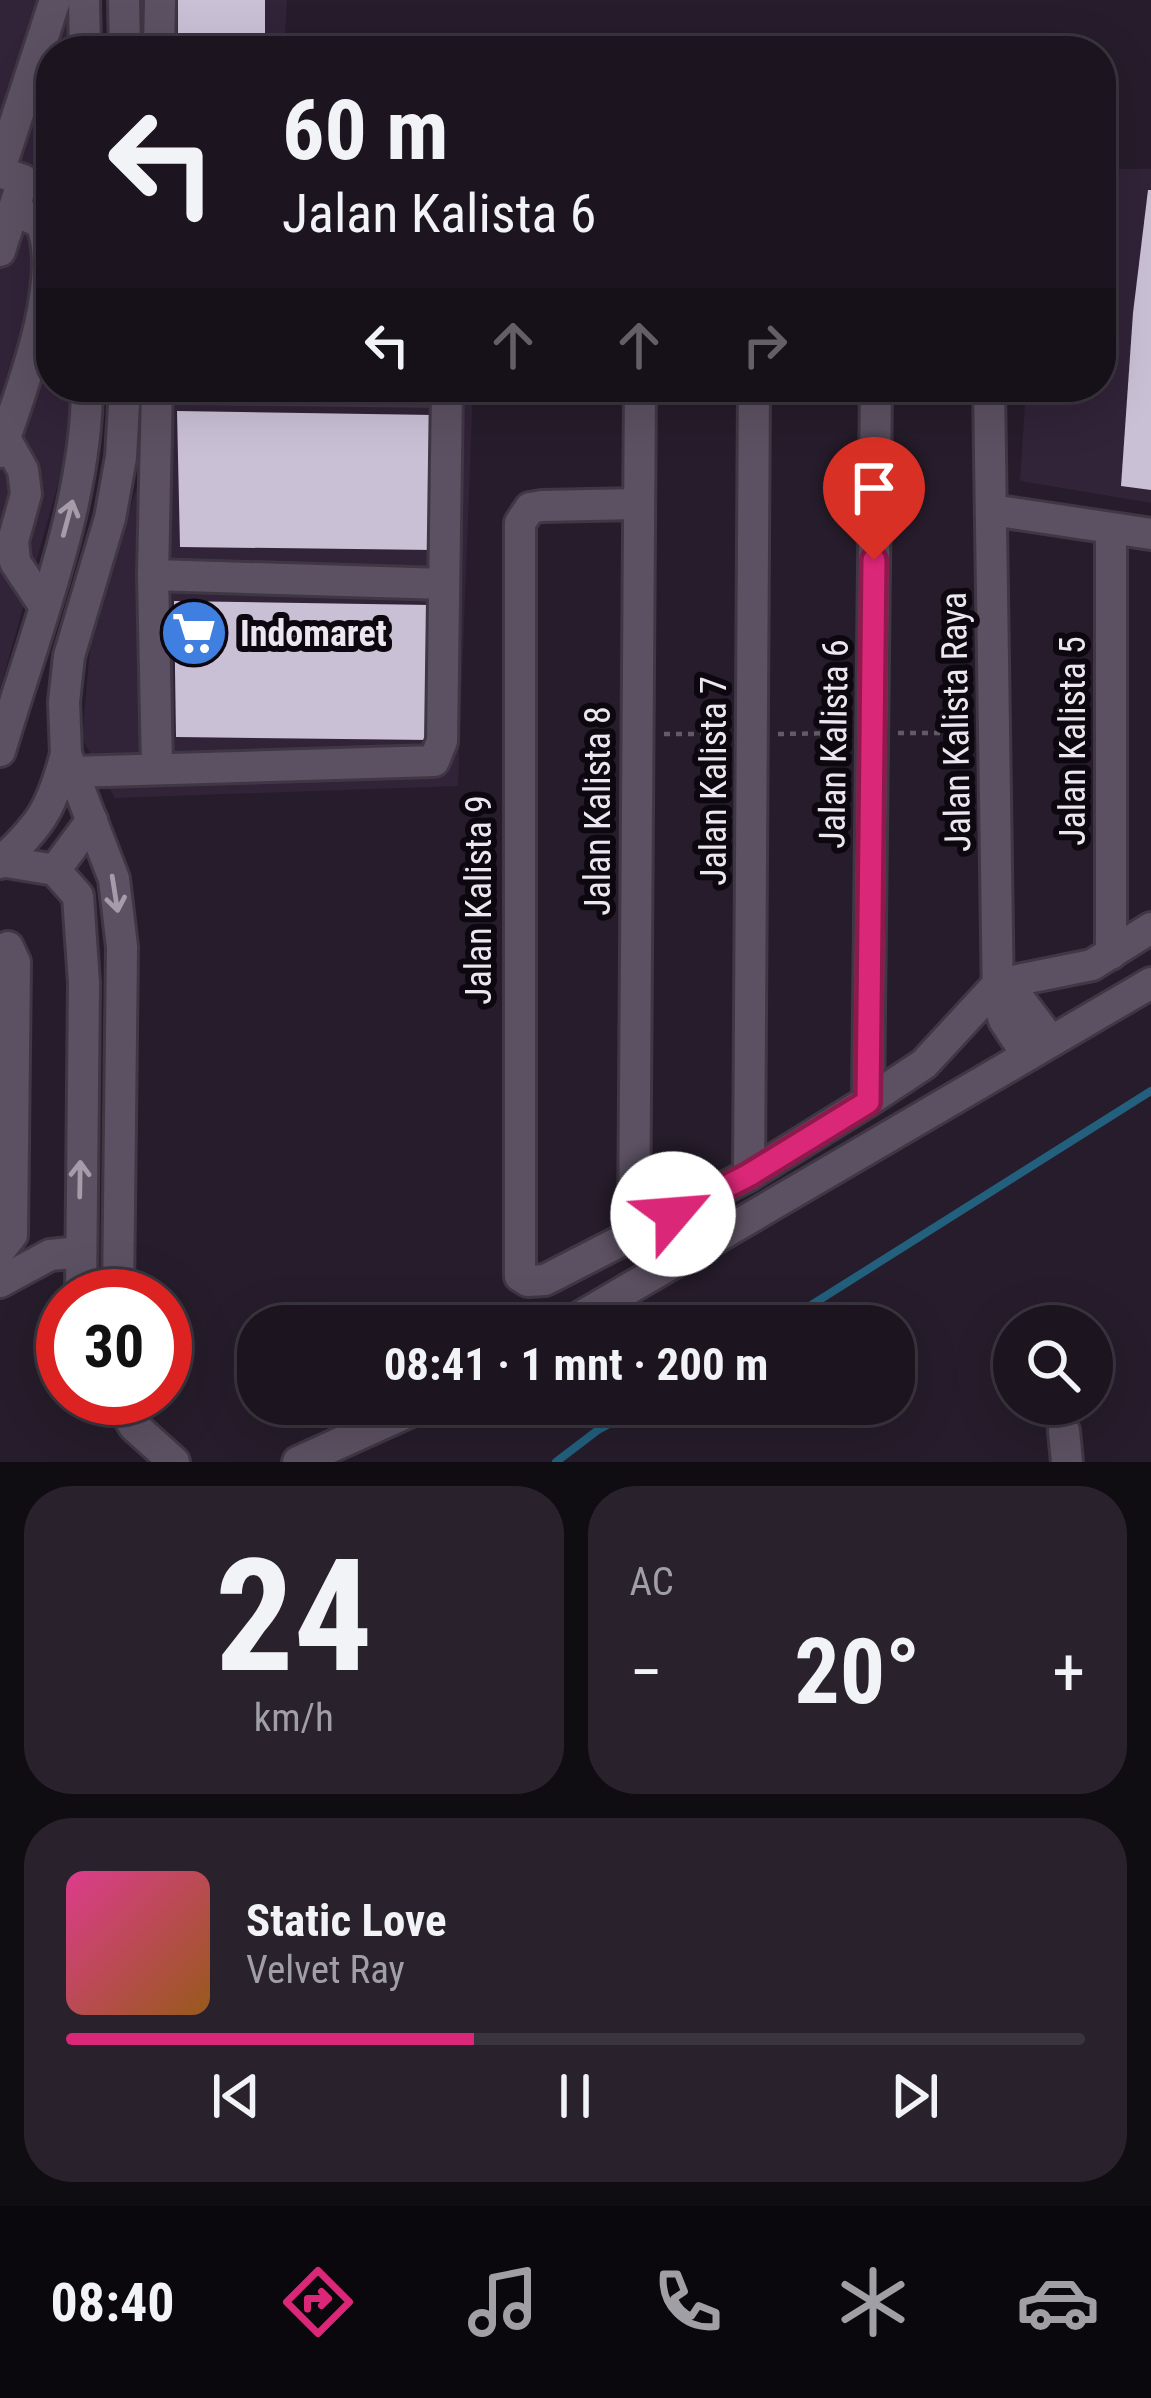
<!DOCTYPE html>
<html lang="id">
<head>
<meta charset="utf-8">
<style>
	body { margin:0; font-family:"Roboto Condensed",sans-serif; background:#29222d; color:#f1f3f6; height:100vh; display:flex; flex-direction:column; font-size:45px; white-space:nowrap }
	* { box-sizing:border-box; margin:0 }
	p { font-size:39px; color:#a09fa5 }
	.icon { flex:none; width:66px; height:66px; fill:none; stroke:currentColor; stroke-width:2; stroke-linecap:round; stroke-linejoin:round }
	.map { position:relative; height:1462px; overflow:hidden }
	.drawer { display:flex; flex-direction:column; gap:24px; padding:24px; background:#0f0c12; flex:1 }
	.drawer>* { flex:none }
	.banner { position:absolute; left:36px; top:36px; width:1080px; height:366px; border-radius:48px; box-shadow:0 12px 48px #0002,0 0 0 3px #3a343e; background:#1c1520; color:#f1f3f6; overflow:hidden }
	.buttons { position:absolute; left:993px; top:1305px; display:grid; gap:24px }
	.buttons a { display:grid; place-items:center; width:120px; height:120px; border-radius:50%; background:#1c1520; box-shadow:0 12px 48px #0002,0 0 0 3px #3a343e; font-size:60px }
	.speed { position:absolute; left:36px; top:1269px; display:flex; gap:24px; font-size:60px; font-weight:700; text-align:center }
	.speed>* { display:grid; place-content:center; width:156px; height:156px; border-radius:50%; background:#1c1520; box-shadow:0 12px 48px #0002,0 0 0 3px #3a343e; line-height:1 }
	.speed .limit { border:18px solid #d22; background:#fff; color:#111 }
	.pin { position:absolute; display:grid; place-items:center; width:102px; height:102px; color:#fff; margin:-123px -51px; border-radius:50% 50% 50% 0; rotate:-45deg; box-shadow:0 0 12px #0007 }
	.pin .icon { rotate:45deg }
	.me { position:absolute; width:132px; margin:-66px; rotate:63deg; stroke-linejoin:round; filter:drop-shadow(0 0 9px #0008) }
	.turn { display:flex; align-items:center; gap:42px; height:252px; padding:0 48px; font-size:54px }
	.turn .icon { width:156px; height:156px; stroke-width:2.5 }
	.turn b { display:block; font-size:84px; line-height:102px }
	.lanes { display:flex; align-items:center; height:114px; padding:0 48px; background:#0003; justify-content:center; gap:60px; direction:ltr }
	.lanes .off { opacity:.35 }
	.big { font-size:90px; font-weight:700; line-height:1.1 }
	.drawer .card { flex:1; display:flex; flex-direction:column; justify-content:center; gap:18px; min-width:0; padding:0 42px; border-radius:48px; background:#29222d }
	.drawer .dial { align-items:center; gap:0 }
	.dial b { font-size:156px; line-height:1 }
	.song { display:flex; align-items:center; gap:36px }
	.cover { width:144px; height:144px; border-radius:18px; background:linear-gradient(135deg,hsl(330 70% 55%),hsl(30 70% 35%)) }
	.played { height:12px; border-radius:6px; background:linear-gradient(90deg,#db2777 40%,#3a343e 40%) }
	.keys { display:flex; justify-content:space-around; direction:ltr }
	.heat { display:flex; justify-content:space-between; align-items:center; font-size:66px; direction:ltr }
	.drawer .tiles { flex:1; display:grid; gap:24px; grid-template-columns:1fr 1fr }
	.card:last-child { grid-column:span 2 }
	.trip { position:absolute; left:237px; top:1305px; width:678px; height:120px; border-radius:48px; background:#1c1520; box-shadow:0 12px 48px #0002,0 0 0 3px #3a343e; font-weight:700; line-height:120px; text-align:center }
	.tab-bar { display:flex; height:192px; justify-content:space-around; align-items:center; background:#0b080d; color:#a09fa5 }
	.tab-bar .icon { width:84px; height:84px }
	.tab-bar .active { color:#db2777 }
	.tab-bar b { font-size:54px; color:#f1f3f6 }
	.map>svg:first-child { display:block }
	.built { fill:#312338 }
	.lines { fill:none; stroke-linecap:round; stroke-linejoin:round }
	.stream { stroke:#22607d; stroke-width:8 }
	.building { fill:#cac0d6 }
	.minor-casing { stroke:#403744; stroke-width:36 }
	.path { stroke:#635a68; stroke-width:4.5; stroke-dasharray:6 6; stroke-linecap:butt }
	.minor { stroke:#5c5162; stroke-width:30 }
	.oneway { stroke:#a49ca9 }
	.route-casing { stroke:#8e194d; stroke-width:30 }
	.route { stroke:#db2777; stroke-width:21 }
	.labels { text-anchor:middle; stroke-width:12; stroke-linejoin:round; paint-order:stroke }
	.poi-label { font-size:36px; font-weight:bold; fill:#ece6f0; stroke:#0d080f; text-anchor:start }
	.street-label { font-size:36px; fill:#ece6f0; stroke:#0d080f }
</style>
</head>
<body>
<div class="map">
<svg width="1151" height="1462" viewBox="0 0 1151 1462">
	<rect width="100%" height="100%" fill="#261c2b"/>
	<g class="built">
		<polygon points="0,0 69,0 69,51 51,51 51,387 70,387 70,442 0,689"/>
		<polygon points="139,0 287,0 284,51 139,51"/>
		<polygon points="1101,169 1151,169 1151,503 1020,481 1026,387 1101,387"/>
		<polygon points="139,387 473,387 458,786 115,798 82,739 91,636 138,483"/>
	</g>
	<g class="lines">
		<g class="stream">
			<polyline points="778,1326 1151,1091"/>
			<polyline points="556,1462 598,1430 646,1404"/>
		</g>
	</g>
	<g class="building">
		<rect x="178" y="0" width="87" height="51"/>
		<polygon points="1148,190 1151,190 1151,490 1121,486 1133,313"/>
		<polygon points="177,411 434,415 434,550 180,547"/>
		<polygon points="174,601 431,605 431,740 176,737"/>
	</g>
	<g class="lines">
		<g class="minor-casing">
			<g id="minor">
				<polyline points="84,0 85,51"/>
				<polyline points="124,0 125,51"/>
				<polyline points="159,51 160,0"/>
				<polyline points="0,169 55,0"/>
				<polyline points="0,172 23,180 0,251"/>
				<polyline points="157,387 153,575 157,767"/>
				<polyline points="183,387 447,390"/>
				<polyline points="989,387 998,1002 1004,1020 1027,1055"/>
				<polyline points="5,438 23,470 26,494 13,541 15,562 43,604"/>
				<path d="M0 452C20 394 65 280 41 223L14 210"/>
				<polyline points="637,504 542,506 530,508 520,523 520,1276 528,1281 545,1280 749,1175 868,1101 924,1064 998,984 1092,965 1151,928"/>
				<polyline points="992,510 1151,534"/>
				<polyline points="153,575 444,584"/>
				<path d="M0 751C33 638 87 505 87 387"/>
				<polyline points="71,772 434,761 442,741 447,387"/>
				<polyline points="2,861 55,870 78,896 84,983 81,1296"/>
				<path d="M0 863C42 823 51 810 66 754"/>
				<polyline points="55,870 92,820"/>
				<polyline points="0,952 8,947 15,962 12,1235 0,1250"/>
				<polyline points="1111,954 1111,529"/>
				<polyline points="998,984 1014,992 1051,1041"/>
				<polyline points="868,1101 876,387"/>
				<polyline points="749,1175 754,387"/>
				<polyline points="634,1234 640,387"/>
				<polyline points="0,1282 50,1255 80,1252"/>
				<polyline points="118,1296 122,947 114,879 66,754 64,702 69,656 110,518 121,457 125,387"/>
				<polyline points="565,1326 1151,983"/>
				<polyline points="118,1398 134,1426 174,1462"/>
				<polyline points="1064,1431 1067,1462"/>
				<polyline points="298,1462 426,1404"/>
			</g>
		</g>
		<g class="path">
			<polyline points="898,733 964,733"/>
			<polyline points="664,734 724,734"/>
			<polyline points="778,734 844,733"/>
		</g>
		<use href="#minor" class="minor"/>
	</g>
	<defs><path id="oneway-shaft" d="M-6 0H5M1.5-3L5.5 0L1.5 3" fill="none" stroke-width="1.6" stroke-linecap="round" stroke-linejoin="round" transform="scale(3)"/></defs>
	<g class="oneway">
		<use href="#oneway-shaft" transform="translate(68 518) rotate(-75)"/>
		<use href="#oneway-shaft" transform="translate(115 894) rotate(81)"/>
		<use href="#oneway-shaft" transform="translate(80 1179) rotate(-89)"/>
	</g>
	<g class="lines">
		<g class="route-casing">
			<polyline id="route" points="673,1214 749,1175 868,1102 874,560"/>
		</g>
		<use href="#route" class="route"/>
	</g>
	<defs>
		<g id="supermarket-disc" transform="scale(3.45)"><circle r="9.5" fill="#3f7fe0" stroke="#0d080f"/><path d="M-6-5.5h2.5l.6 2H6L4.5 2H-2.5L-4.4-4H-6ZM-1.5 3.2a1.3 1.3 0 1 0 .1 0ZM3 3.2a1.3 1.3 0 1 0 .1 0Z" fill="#fff"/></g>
	</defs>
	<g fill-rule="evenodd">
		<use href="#supermarket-disc" x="194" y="633"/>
	</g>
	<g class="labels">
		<g class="poi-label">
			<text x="240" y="646">Indomaret</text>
		</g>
		<g class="street-label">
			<text transform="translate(955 722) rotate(-91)" y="13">Jalan Kalista Raya</text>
			<text transform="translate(1072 741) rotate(-90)" y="13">Jalan Kalista 5</text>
			<text transform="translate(833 744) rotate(-89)" y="13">Jalan Kalista 6</text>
			<text transform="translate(713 781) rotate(-90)" y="13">Jalan Kalista 7</text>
			<text transform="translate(597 811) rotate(-90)" y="13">Jalan Kalista 8</text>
			<text transform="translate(478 900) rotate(-90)" y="13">Jalan Kalista 9</text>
		</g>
	</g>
</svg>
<div class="buttons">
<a><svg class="icon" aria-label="search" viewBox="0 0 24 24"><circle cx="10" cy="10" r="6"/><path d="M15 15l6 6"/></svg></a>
</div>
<div class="speed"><div class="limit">30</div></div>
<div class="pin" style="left:874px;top:560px;background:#d93025"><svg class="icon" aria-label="arrive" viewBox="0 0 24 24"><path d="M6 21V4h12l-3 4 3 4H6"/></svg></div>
<svg class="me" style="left:673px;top:1214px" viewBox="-20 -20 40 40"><circle r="19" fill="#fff"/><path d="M0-13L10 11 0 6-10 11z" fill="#db2777"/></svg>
<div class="trip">08:41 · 1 mnt · 200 m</div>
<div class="banner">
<div class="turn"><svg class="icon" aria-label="left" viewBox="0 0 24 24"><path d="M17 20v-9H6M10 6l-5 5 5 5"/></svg><div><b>60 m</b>Jalan Kalista 6</div></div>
<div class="lanes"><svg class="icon" aria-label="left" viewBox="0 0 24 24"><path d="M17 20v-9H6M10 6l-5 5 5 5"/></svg><svg class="icon off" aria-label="ahead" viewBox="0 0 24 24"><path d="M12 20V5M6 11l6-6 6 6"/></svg><svg class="icon off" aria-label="ahead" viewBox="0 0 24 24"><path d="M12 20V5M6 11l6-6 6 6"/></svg><svg class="icon off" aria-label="right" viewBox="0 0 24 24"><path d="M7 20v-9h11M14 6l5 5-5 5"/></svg></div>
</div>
</div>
<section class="drawer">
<div class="tiles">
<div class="card dial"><b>24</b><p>km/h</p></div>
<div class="card"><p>AC</p>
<div class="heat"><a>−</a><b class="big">20°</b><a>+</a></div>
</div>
<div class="card">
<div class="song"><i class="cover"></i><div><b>Static Love</b><p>Velvet Ray</p></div></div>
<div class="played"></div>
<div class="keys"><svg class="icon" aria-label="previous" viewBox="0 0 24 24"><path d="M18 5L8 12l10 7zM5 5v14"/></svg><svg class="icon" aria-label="pause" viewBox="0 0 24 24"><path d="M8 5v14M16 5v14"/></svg><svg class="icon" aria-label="next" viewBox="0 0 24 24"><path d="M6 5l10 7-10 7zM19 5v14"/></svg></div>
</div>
</div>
</section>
<nav class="tab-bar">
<b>08:40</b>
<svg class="icon active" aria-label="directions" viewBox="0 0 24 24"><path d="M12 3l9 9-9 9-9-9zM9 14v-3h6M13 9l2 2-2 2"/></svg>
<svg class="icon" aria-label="music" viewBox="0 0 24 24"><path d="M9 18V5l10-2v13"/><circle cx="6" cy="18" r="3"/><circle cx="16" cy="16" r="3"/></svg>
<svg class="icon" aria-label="phone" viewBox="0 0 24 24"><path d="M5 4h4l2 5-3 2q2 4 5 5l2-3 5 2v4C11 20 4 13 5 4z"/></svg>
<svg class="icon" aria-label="climate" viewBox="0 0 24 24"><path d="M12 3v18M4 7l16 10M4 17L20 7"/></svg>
<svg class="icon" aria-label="car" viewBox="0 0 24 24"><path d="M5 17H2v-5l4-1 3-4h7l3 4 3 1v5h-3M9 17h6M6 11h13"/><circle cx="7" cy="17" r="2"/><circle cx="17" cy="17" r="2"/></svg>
</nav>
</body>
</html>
